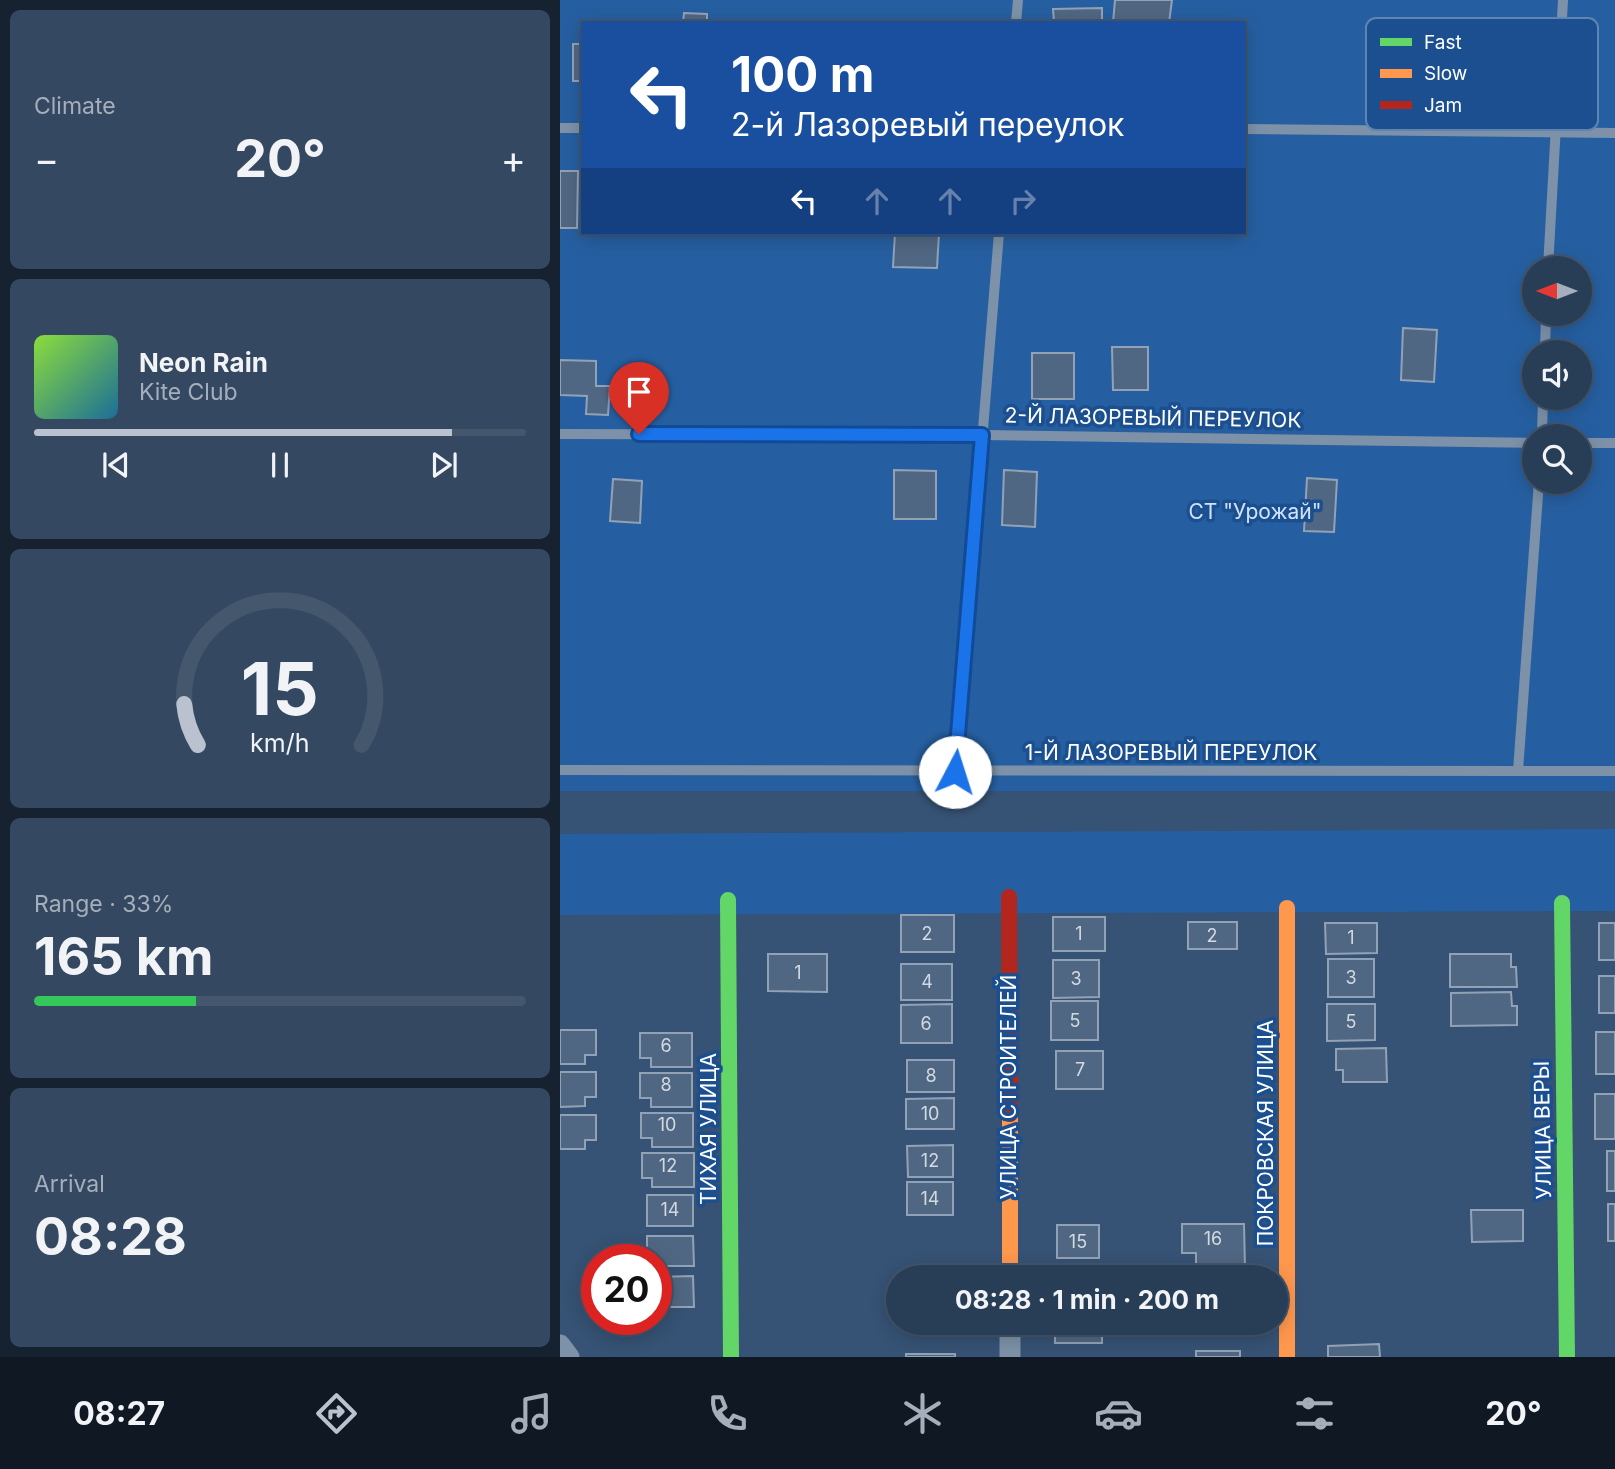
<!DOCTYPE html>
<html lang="en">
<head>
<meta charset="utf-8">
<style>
	body { margin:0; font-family:Inter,sans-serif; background:#344961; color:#f1f3f6; height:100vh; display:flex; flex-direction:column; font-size:26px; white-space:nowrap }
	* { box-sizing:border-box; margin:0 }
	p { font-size:23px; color:#a5aeba }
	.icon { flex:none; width:38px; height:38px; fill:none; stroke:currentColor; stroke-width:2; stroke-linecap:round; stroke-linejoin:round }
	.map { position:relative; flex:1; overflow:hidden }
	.sheet { display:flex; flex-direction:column; gap:10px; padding:10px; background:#162230; width:560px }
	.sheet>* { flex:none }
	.guide { position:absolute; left:21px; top:21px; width:665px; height:214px; border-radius:0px; box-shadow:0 4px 18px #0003,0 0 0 2px #44576d; background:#1a4fa0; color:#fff; overflow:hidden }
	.needle { width:46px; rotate:270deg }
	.buttons { position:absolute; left:962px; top:256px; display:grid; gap:14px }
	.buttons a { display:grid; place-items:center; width:70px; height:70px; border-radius:50%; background:#283e57; box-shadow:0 4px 18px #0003,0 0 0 2px #44576d; font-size:35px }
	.speed { position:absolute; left:21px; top:1244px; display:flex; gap:14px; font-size:35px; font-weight:700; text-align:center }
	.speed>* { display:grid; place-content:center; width:91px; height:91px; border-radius:50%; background:#283e57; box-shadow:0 4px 18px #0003,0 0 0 2px #44576d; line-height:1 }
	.speed .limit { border:10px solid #d22; background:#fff; color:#111 }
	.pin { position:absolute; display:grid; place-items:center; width:60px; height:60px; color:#fff; margin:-72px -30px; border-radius:50% 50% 50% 0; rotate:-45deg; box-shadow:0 0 7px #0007 }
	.pin .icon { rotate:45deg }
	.me { position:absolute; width:77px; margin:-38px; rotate:5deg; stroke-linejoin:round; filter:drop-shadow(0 0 5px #0008) }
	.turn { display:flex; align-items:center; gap:24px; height:147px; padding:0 35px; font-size:32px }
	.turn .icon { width:91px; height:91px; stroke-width:2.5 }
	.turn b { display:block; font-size:49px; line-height:60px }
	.lanes { display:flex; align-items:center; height:66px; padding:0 35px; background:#0003; justify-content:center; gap:35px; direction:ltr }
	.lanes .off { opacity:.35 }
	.big { font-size:52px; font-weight:700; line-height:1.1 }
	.sheet .widget { flex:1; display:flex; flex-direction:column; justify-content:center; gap:10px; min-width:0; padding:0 24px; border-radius:10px; background:#344961 }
	.sheet .dial { align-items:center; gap:0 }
	.dial svg { height:182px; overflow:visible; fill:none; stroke:#44576d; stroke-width:7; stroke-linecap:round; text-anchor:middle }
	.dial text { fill:#f1f3f6; stroke:none }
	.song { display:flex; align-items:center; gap:21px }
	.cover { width:84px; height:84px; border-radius:10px; background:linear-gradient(135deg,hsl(90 70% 55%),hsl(200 70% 35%)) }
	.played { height:7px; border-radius:4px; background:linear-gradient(90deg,#b9c2ce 85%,#44576d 85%) }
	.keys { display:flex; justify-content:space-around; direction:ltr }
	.heat { display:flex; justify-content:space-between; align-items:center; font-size:38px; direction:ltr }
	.charge { height:10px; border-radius:5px; background:linear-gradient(90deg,#34c759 33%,#44576d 0) }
	.trip { position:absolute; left:326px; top:1265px; width:402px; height:70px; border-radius:35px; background:#283e57; box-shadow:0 4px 18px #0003,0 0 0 2px #44576d; font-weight:700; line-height:70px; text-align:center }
	.tab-bar { display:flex; height:112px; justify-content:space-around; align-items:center; background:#101923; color:#a5aeba }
	.tab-bar .icon { width:49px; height:49px }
	.tab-bar .on { color:#b9c2ce }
	.tab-bar b { font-size:32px; color:#f1f3f6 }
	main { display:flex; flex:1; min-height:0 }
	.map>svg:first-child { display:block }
	.green { fill:#265fa1; fill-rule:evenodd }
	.building { fill:#506783; stroke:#92a2b6; stroke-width:2 }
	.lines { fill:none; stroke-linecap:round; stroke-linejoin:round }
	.lane { stroke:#7d92a8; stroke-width:10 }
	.street { stroke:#7d92a8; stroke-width:21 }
	.fast { stroke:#63d668; stroke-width:16 }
	.slow { stroke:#ff974d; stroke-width:16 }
	.jam { stroke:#b3261e; stroke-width:16 }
	.route-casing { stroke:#114b97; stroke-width:18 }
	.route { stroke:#1a73e8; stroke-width:12 }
	.labels { text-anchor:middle; stroke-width:7; stroke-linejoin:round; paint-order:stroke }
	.number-label { font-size:18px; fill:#d3d9e0 }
	.street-label { font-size:21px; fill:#fff; stroke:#1b4f8f }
	.park-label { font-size:21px; fill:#cfe3fa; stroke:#1b4f8f }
	.key { fill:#1b4f8f; stroke:#5f84b1; stroke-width:2 }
	.key-label { font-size:19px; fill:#fff }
</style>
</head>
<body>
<main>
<section class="sheet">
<div class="widget"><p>Climate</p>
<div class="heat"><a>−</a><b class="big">20°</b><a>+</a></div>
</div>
<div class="widget">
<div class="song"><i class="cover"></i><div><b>Neon Rain</b><p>Kite Club</p></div></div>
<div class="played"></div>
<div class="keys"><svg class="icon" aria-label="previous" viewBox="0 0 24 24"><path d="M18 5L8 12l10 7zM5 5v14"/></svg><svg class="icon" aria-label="pause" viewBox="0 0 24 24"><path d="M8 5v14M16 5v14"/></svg><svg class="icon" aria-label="next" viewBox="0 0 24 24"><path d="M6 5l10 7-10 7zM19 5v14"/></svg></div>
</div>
<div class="widget dial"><svg viewBox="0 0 100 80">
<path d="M14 69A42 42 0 1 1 86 69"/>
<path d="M14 69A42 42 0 0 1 8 51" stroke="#b9c2ce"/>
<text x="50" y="56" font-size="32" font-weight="700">15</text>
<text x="50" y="72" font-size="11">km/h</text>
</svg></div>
<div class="widget"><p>Range · 33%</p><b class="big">165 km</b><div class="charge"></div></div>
<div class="widget"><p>Arrival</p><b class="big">08:28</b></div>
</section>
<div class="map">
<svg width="1055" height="1357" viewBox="0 0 1055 1357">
	<rect width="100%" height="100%" fill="#365274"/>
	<g class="green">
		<path d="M0 0H1055V791H0ZM23 23H684V233H23ZM975 268H1020V313H975ZM975 352H1020V397H975ZM975 436H1020V481H975Z"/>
		<polygon points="1055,829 1055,911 0,915 0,834"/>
	</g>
	<g class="building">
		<polygon points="555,0 612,0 609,23 553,23"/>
		<polygon points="542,8 542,23 494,23 493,9"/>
		<polygon points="124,13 147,14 147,23 123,23"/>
		<rect x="13" y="44" width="10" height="37"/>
		<polygon points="0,171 18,171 17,228 0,228"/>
		<polygon points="335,233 379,233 377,268 333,267"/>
		<polygon points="843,328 877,330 874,382 841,380"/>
		<polygon points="552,347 588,347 588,390 553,390"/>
		<rect x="472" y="353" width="42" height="46"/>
		<polygon points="0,360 36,361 36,386 50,386 48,415 26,414 27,396 0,395"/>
		<polygon points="334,470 376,471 376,519 334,519"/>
		<polygon points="444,470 477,472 475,527 442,525"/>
		<polygon points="747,478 777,480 774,532 744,531"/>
		<polygon points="53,479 82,481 80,523 50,521"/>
		<rect x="341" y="915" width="53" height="37"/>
		<rect x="493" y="917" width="52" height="34"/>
		<rect x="628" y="922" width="49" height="27"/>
		<polygon points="765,923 817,923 817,953 766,954"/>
		<rect x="1039" y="923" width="16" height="37"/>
		<polygon points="208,954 267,954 267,992 208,991"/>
		<polygon points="890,954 951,954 951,967 956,967 957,987 890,987"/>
		<rect x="768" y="959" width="46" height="38"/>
		<polygon points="493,960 539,960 539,997 493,998"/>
		<rect x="341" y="964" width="51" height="36"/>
		<rect x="1039" y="976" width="16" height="37"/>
		<polygon points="951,992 952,1006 957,1006 957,1025 891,1026 891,993"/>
		<rect x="491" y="1001" width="47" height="39"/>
		<polygon points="392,1004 392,1043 341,1043 341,1005"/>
		<polygon points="767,1004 815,1004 815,1040 767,1041"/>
		<polygon points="0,1030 36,1030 36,1055 25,1055 25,1064 0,1064"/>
		<rect x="1036" y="1032" width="19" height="42"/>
		<polygon points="80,1033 132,1033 132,1067 91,1067 91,1058 80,1058"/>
		<polygon points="826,1048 827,1082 783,1082 783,1070 776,1070 776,1049"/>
		<rect x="496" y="1051" width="47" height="38"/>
		<rect x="347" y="1060" width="47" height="32"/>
		<polygon points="0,1072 36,1072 36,1097 25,1097 25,1106 0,1107"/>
		<polygon points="80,1073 132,1073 132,1107 91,1107 91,1098 80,1098"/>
		<rect x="1035" y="1094" width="20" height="45"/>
		<polygon points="394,1098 394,1129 346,1129 346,1099"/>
		<polygon points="81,1113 133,1113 133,1147 92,1147 92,1138 81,1138"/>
		<polygon points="0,1115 36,1115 36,1140 25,1140 25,1149 0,1149"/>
		<polygon points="393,1145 393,1177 348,1177 347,1146"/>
		<rect x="1047" y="1151" width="8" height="40"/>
		<polygon points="82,1153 134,1153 134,1187 92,1187 92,1178 82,1178"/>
		<rect x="347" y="1182" width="46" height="33"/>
		<rect x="87" y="1195" width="46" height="31"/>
		<rect x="1048" y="1204" width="7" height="37"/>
		<polygon points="911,1210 963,1210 963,1241 912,1242"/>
		<polygon points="622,1224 684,1224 685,1268 636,1269 636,1253 622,1253"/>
		<rect x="497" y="1225" width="42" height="33"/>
		<polygon points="87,1236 133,1236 134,1266 96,1266 96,1260 87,1260"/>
		<rect x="495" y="1267" width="48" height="11"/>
		<polygon points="133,1276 134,1307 96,1307 96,1277"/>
		<rect x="495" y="1323" width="47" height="20"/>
		<polygon points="819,1344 820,1357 768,1357 768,1346"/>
		<rect x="636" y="1351" width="44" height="6"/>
		<rect x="346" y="1354" width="49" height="3"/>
	</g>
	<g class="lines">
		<g class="lane">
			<polyline points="456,23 458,0"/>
			<polyline points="0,128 23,128"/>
			<polyline points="684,129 1055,133"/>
			<polyline points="988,268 1003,0"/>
			<polyline points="985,352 986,313"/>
			<polyline points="0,434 422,435 975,443"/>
			<polyline points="982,436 983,397"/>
			<polyline points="1020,443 1055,443"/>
			<polyline points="0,770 1055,771"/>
			<polyline points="958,771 979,481"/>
			<polyline points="395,772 439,233"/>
		</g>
		<g class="street">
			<polyline points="450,1323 450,1357"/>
			<polyline points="0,1345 9,1357"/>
		</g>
		<g class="fast">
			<polyline points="168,900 171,1357"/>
			<polyline points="1002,903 1007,1357"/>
		</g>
		<g class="slow">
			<polyline points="727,908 727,1357"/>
			<polyline points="450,1114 450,1278"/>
		</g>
		<polyline class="jam" points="449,897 450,1114"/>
	</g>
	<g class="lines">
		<g class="route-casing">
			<polyline id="route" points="79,434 422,435 395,772"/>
		</g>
		<use href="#route" class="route"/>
	</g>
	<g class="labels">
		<g class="number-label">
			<text x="367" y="940">2</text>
			<text x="519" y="940">1</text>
			<text x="652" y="942">2</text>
			<text x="791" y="944">1</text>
			<text x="238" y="979">1</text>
			<text x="791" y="984">3</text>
			<text x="516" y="985">3</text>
			<text x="367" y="988">4</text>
			<text x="515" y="1027">5</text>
			<text x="791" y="1028">5</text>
			<text x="366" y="1030">6</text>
			<text x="106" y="1052">6</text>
			<text x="520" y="1076">7</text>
			<text x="371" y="1082">8</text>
			<text x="106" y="1091">8</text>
			<text x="370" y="1120">10</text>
			<text x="107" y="1131">10</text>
			<text x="370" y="1167">12</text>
			<text x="108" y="1172">12</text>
			<text x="370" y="1205">14</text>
			<text x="110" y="1216">14</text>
			<text x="653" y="1245">16</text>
			<text x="518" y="1248">15</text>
		</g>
		<g class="street-label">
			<text transform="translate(593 418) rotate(1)" y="7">2-Й ЛАЗОРЕВЫЙ ПЕРЕУЛОК</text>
			<text x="611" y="760">1-Й ЛАЗОРЕВЫЙ ПЕРЕУЛОК</text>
			<text transform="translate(449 1087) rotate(-90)" y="7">УЛИЦА СТРОИТЕЛЕЙ</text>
			<text transform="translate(149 1129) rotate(-90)" y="7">ТИХАЯ УЛИЦА</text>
			<text transform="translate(983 1130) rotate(-91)" y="7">УЛИЦА ВЕРЫ</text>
			<text transform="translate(706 1133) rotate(-90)" y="7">ПОКРОВСКАЯ УЛИЦА</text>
		</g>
		<g class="park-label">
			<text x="695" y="519">СТ "Урожай"</text>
		</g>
	</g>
	<rect x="806" y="18" width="232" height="112" rx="10" class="key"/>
	<rect x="820" y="38" width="32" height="8" fill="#63d668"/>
	<rect x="820" y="69" width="32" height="9" fill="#ff974d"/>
	<rect x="820" y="101" width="32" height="8" fill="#b3261e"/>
	<g class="key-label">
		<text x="864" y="49">Fast</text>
		<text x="864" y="80">Slow</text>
		<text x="864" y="112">Jam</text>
	</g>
</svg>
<div class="buttons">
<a><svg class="needle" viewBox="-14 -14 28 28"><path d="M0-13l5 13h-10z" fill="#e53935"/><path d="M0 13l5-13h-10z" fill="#a5aeba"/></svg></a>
<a><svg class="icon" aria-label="sound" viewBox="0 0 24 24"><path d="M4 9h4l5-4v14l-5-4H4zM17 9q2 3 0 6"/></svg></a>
<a><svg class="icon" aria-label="search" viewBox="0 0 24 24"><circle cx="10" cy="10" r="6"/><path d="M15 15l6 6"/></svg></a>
</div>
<div class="speed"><div class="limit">20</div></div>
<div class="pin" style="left:79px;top:434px;background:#d93025"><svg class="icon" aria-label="arrive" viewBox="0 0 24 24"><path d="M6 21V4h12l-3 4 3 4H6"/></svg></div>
<svg class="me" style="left:395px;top:772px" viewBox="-20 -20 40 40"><circle r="19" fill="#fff"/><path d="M0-13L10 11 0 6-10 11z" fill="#1a73e8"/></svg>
<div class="trip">08:28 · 1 min · 200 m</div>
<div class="guide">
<div class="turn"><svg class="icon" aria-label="left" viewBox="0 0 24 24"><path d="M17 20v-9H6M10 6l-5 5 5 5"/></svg><div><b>100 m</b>2-й Лазоревый переулок</div></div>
<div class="lanes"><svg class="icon" aria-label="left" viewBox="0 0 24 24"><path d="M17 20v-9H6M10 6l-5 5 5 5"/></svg><svg class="icon off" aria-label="ahead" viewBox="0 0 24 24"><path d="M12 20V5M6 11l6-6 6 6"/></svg><svg class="icon off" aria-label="ahead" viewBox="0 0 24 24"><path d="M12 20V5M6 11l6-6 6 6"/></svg><svg class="icon off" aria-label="right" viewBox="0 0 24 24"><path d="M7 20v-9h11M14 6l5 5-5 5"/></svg></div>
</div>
</div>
</main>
<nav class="tab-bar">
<b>08:27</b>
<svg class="icon on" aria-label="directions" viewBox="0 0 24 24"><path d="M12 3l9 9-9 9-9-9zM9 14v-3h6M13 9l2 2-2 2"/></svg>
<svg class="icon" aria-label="music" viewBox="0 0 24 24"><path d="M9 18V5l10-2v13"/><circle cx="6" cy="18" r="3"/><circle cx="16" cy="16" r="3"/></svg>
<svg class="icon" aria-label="phone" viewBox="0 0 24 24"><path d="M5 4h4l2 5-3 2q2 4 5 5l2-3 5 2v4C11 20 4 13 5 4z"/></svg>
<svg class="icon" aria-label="climate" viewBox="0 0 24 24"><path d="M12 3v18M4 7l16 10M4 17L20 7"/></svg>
<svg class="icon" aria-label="car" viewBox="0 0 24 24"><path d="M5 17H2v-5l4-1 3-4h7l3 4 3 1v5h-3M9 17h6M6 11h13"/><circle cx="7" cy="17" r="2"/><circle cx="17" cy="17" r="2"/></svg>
<svg class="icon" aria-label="filters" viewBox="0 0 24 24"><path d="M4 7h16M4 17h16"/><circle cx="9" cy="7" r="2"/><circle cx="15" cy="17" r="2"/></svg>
<b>20°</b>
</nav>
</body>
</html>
